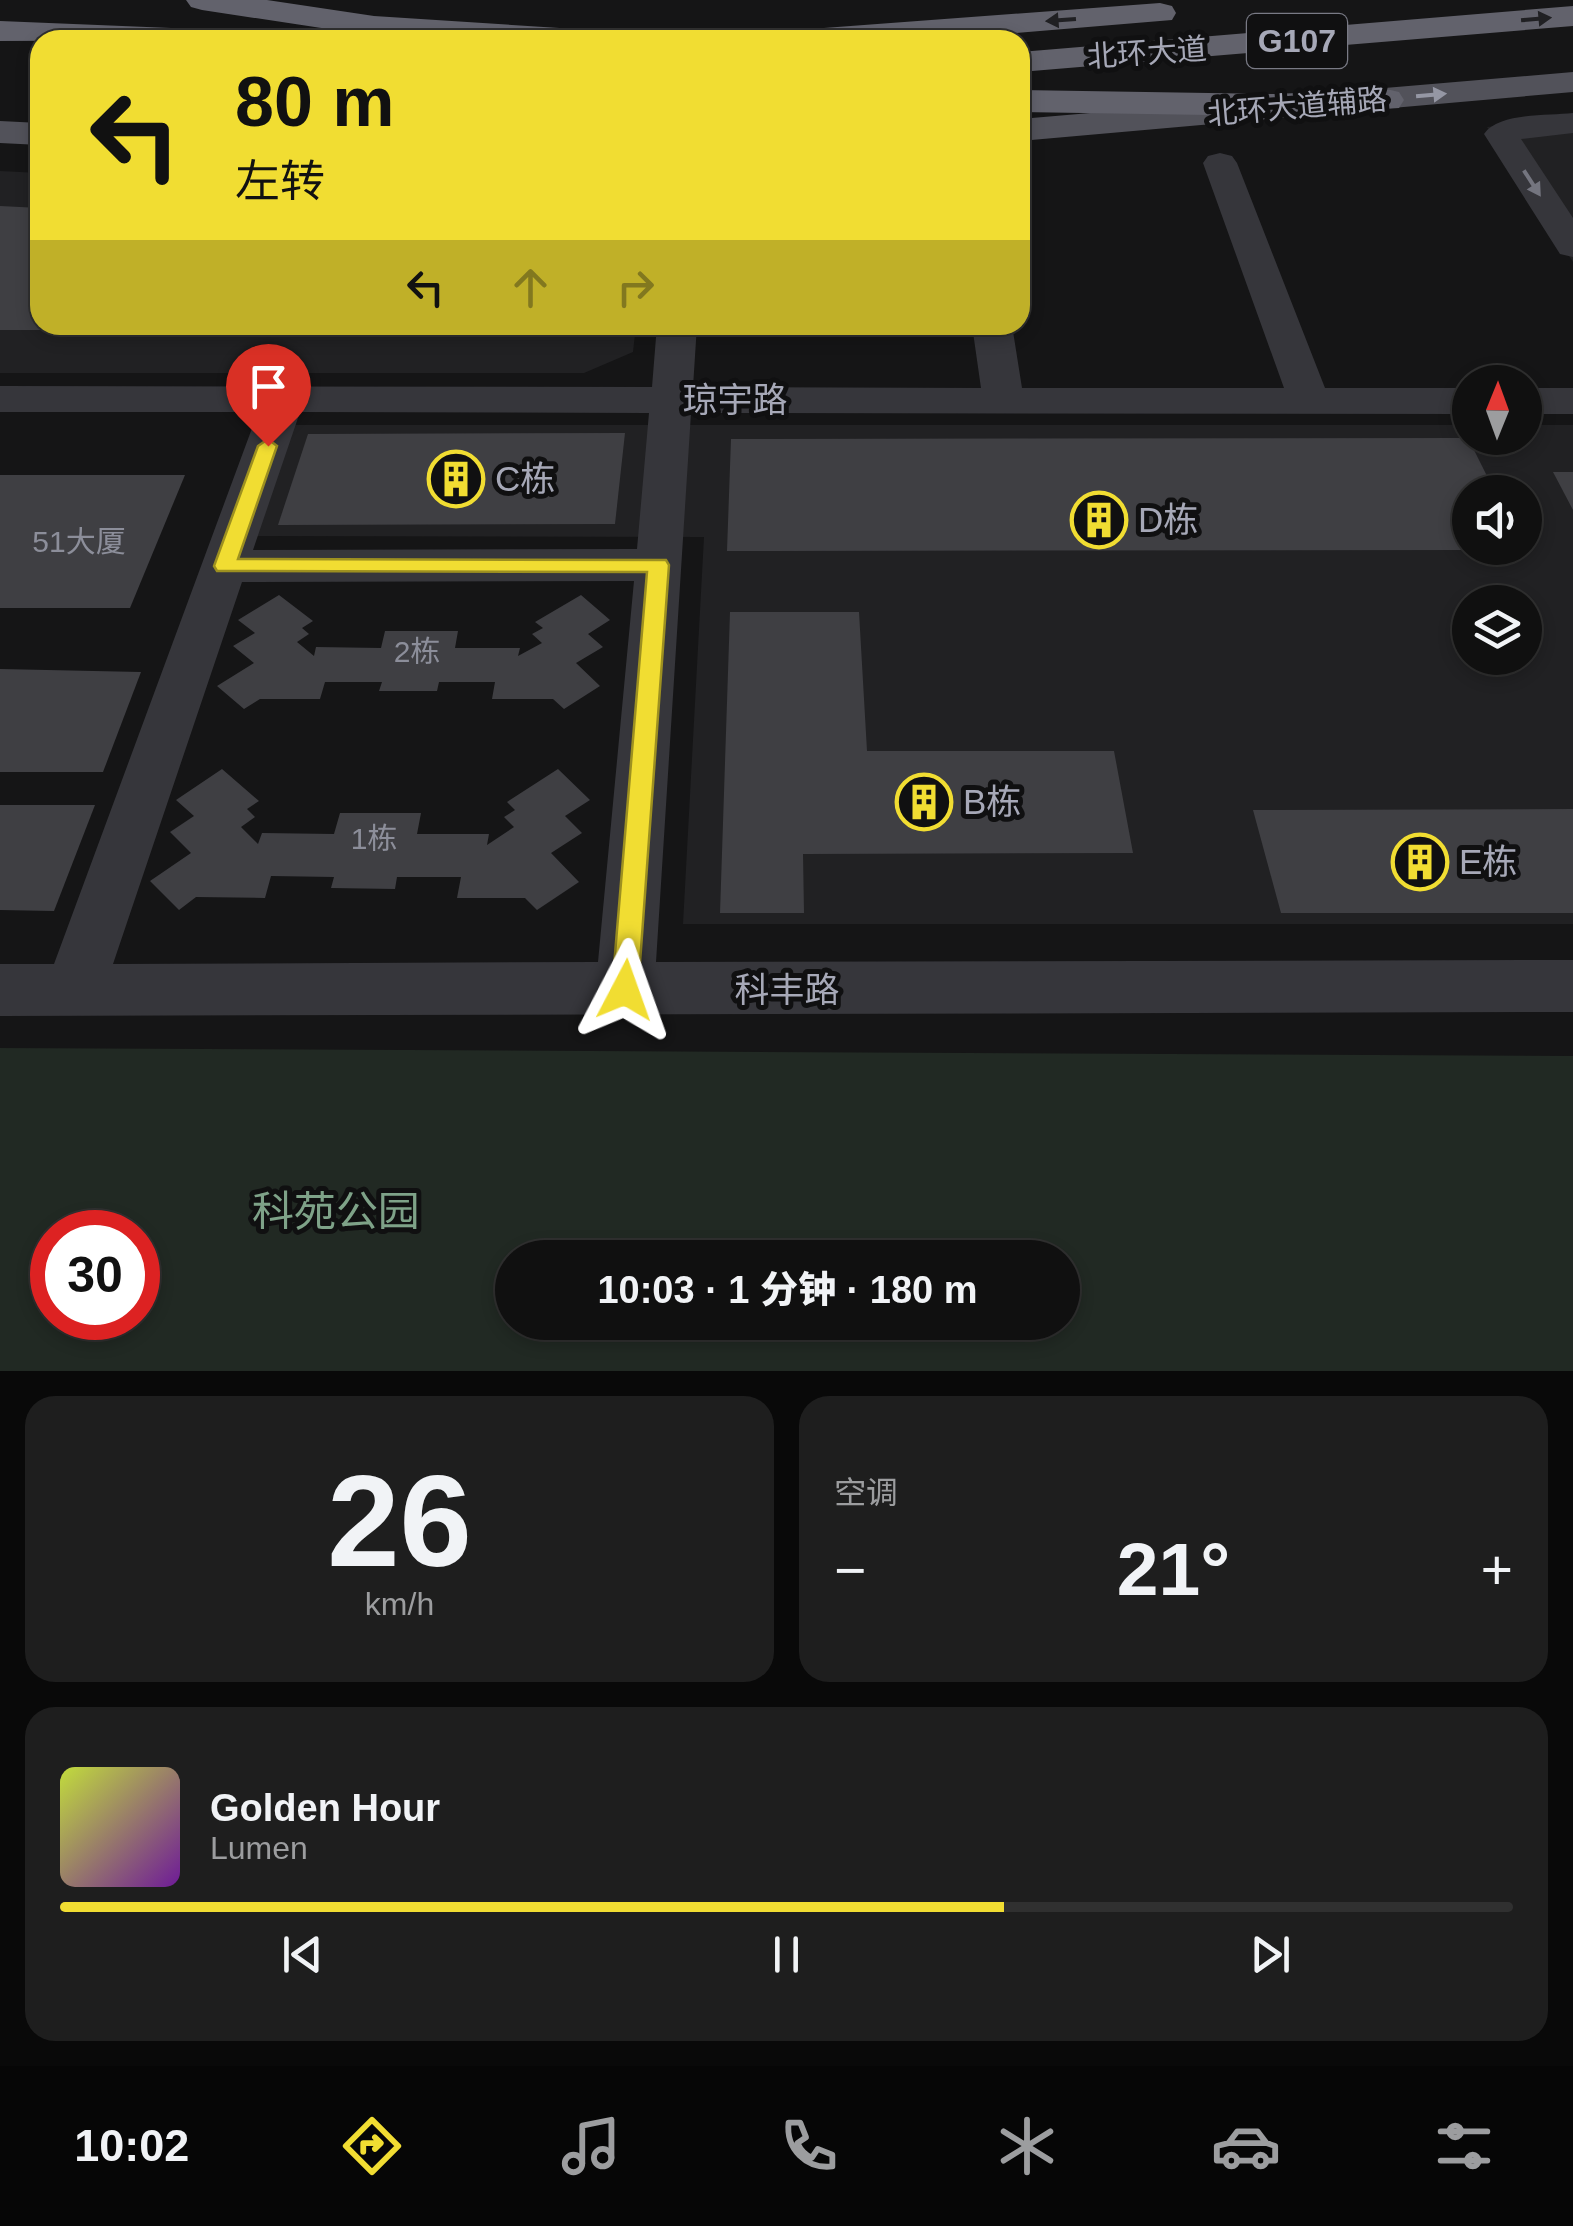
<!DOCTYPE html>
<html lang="zh">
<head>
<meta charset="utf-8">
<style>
	body { margin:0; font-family:Helvetica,"Noto Sans SC",sans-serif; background:#1e1e1e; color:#f1f3f6; height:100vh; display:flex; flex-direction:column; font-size:38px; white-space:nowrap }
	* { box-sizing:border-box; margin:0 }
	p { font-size:32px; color:#9c9d9f }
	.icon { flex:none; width:55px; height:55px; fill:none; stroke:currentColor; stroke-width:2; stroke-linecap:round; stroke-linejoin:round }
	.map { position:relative; height:1371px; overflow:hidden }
	.side { display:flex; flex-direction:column; gap:25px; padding:25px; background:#090909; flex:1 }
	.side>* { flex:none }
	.top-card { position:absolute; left:30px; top:30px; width:1000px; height:305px; border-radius:30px; box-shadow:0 5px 15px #0003,0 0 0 2px #303030; background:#f1dd32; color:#111; overflow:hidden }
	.needle { width:65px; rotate:1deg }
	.tools { position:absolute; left:1452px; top:365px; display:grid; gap:20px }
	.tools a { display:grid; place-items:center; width:90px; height:90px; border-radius:50%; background:#101010; box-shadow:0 5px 15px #0003,0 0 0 2px #303030; font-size:50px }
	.speed { position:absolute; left:30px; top:1210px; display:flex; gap:20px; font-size:50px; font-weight:700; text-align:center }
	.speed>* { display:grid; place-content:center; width:130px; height:130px; border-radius:50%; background:#101010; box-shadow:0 5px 15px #0003,0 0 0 2px #303030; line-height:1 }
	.speed .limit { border:15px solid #d22; background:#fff; color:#111 }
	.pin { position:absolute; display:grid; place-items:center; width:85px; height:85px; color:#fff; margin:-102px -42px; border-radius:50% 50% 50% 0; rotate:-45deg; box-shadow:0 0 10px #0007 }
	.pin .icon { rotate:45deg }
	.me { position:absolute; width:110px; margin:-55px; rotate:4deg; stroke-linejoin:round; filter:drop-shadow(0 0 8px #0008) }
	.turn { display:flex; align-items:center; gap:35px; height:210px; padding:0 40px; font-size:45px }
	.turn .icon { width:130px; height:130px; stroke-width:2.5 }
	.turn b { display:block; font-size:70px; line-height:85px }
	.lanes { display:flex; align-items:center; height:95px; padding:0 40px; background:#0003; justify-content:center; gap:50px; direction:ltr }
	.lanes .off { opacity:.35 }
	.big { font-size:75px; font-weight:800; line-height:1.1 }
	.side .widget { flex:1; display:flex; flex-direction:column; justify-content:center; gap:15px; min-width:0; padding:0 35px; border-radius:30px; background:#1e1e1e }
	.side .dial { align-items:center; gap:0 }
	.dial b { font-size:130px; line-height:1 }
	.song { display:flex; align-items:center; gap:30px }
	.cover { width:120px; height:120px; border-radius:15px; background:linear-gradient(135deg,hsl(70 70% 55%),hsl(280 70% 35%)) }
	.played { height:10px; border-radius:5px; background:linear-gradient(90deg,#f1dd32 65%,#303030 65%) }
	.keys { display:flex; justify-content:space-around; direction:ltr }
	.heat { display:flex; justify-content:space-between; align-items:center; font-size:55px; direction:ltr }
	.side .tiles { flex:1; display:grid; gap:25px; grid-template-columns:1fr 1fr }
	.widget:last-child { grid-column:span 2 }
	.trip { position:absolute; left:495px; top:1240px; width:585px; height:100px; border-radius:50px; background:#101010; box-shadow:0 5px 15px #0003,0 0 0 2px #303030; font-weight:800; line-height:100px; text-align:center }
	.dock { display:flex; height:160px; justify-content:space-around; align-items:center; background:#060606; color:#9c9d9f }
	.dock .icon { width:70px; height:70px }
	.dock .active { color:#f1dd32 }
	.dock b { font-size:45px; color:#f1f3f6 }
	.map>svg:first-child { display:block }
	.built { fill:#212123; fill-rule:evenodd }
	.green { fill:#212923; fill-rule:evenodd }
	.building { fill:#3f3f43 }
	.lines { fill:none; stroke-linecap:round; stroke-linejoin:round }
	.minor { fill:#36363b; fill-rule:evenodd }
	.major { fill:#52525a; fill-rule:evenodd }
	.highway { fill:#62626c; fill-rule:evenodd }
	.oneway { fill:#202023 }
	.oneway2 { fill:#9597a4 }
	.oneway3 { fill:#74757f }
	.route { fill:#f1dd32; stroke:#9d9020; stroke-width:2.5 }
	.labels { text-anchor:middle; stroke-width:10; stroke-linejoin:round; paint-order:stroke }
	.far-street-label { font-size:30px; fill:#a6a8b7; stroke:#101011 }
	.number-label { font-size:30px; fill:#8c8e9a }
	.shield { fill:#101011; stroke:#797a85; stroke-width:2.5 }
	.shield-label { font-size:32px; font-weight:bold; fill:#a6a8b7 }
	.street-label { font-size:35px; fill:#a6a8b7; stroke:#101011 }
	.poi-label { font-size:35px; fill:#a6a8b7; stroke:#101011; text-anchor:start }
	.near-park-label { font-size:42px; fill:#7ea288; stroke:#101011 }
</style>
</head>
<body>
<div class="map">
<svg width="1573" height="1371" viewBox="0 0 1573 1371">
	<rect width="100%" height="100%" fill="#151516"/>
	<g class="built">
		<polygon points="1573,118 1573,262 1487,127"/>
		<polygon points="0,171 40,173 40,325 636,325 633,352 584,373 0,373"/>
		<path d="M294 425H1470V438H1525V425H1573V924H683L704 537 255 536ZM1470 492H1525V548H1470ZM1470 602H1525V658H1470Z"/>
	</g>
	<path class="green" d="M0 1048 1573 1056V1371H0ZM52 1232H138V1318H52ZM512 1258H1062V1322H512Z"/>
	<g class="building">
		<polygon points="0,206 40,208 40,325 575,325 575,330 0,330"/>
		<polygon points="625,433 615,524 278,525 308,434"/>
		<polygon points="1468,438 1495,492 1470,492 1470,550 727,551 731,439"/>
		<polygon points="1553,472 1573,472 1573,510"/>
		<polygon points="0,475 185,475 130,608 0,608"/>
		<polygon points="279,595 313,621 302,628 309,634 297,642 314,656 316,647 381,648 385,631 458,631 455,648 520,648 518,656 542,643 532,634 543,628 535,622 581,595 610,620 588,634 603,647 576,663 600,686 564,709 553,699 492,699 495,682 439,682 437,691 379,691 382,682 325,682 320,699 260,699 244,709 217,686 254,663 233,646 255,633 238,620"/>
		<polygon points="730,612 859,612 867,751 1114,751 1133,853 803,854 804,913 720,913"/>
		<polygon points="0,669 141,672 103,772 0,772"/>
		<polygon points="222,769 259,801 247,809 255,817 241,827 258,844 262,833 334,834 340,813 421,813 417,834 489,834 487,845 514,827 504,817 515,810 507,802 558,769 590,800 565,816 582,833 551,853 579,882 537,910 525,898 457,898 461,877 397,877 395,889 331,888 334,877 271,876 265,898 196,897 179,910 150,881 191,853 170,832 194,816 176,800"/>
		<polygon points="0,805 95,805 54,911 0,910"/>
		<polygon points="1573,809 1573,913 1281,913 1253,810"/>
	</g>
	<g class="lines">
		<g class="minor">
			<path d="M1573 113V133L1521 139 1573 218V257L1560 254 1484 134C1499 112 1548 116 1573 113Z"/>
			<path d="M1220 153 1232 156 1237 163 1325 388H1470V414L691 413 656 962 1573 960V1012L0 1016V964H54L258 412H0V386L652 387 657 325H697L693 387 981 388 972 325H1012L1022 388H1284L1203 163 1208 156ZM300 412 649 413 637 549 253 550ZM634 581 598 962 113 964 242 582Z"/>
			<rect x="1525" y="388" width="48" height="26"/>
		</g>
		<g class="major">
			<polygon points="1573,72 1573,92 1020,141 1020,119"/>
			<polygon points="0,121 40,123 40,145 0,143"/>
		</g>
		<g class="highway">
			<polygon points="186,0 267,0 374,16 591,30 603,33 608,40 374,36 202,10 191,7"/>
			<polygon points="1160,3 1172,6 1176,13 1172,20 931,40 780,40 785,33 797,30"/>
			<polygon points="1573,6 1573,26 1020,72 1020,52"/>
			<polygon points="0,21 220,30 232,33 237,40 0,41"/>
			<polygon points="1386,89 1399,92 1404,100 1399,108 1275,116 1020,112 1020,90 1275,94"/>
		</g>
	</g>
	<defs><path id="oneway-solid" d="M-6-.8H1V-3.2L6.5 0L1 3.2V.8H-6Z" transform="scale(2.5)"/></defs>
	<g class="oneway">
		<use href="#oneway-solid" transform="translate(1536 19) rotate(-5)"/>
		<use href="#oneway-solid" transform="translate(1061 20) rotate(176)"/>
	</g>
	<use class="oneway2" href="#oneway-solid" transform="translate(1431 95) rotate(-5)"/>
	<use class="oneway3" href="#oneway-solid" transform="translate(1532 183) rotate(57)"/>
	<polygon class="route" points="268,439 277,446 238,559 666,560 669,565 638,990 635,999 625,1002 615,999 612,990 647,572 217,571 214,566 258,446"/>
	<defs>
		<g id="building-ring" transform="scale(2.875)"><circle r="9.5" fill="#101011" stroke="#f1dd32" stroke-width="1.5"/><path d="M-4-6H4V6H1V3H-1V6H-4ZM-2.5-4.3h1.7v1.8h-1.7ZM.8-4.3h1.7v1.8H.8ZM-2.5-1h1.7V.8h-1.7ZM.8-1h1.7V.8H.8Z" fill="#f1dd32"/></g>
	</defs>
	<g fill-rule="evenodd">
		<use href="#building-ring" x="456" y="479"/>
		<use href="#building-ring" x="1099" y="520"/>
		<use href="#building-ring" x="924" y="802"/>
		<use href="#building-ring" x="1420" y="862"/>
	</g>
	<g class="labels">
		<g class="far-street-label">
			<text transform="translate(1147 53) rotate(-4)" y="10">北环大道</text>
			<text transform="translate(1297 107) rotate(-5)" y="10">北环大道辅路</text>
		</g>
		<g class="number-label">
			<text x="79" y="552">51大厦</text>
			<text x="417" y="662">2栋</text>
			<text x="374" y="849">1栋</text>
		</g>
		<rect class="shield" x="1247" y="14" width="100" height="54" rx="8"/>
		<g class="shield-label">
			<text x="1297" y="52">G107</text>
		</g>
		<g class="street-label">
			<text x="735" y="412">琼宇路</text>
			<text x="787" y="1002">科丰路</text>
		</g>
		<g class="poi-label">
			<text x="495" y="491">C栋</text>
			<text x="1138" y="532">D栋</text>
			<text x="963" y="814">B栋</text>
			<text x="1459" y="874">E栋</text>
		</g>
		<g class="near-park-label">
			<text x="336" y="1226">科苑公园</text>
		</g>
	</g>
</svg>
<div class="tools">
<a><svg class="needle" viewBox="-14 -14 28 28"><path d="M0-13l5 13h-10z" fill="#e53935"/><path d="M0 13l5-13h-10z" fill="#9c9d9f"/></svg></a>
<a><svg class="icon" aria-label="sound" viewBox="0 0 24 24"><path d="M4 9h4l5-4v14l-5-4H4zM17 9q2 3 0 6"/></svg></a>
<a><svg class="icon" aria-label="layers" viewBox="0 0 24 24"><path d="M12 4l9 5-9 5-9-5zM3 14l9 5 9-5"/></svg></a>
</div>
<div class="speed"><div class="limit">30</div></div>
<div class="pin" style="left:268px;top:446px;background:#d93025"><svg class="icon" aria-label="arrive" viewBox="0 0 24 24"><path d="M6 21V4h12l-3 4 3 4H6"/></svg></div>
<svg class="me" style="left:625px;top:990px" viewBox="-20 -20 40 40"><path d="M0-17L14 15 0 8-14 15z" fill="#f1dd32" stroke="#fff" stroke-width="4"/></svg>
<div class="trip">10:03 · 1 分钟 · 180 m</div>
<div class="top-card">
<div class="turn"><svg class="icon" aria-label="left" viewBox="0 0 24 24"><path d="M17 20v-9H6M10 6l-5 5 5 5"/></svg><div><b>80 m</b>左转</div></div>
<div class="lanes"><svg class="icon" aria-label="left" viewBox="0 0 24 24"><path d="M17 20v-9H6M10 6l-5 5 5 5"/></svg><svg class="icon off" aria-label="ahead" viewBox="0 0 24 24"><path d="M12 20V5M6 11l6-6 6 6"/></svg><svg class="icon off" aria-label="right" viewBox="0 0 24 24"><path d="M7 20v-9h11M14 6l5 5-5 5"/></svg></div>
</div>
</div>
<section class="side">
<div class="tiles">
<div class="widget dial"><b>26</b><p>km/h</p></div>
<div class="widget"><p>空调</p>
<div class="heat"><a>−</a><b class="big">21°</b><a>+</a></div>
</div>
<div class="widget">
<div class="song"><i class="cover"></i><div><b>Golden Hour</b><p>Lumen</p></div></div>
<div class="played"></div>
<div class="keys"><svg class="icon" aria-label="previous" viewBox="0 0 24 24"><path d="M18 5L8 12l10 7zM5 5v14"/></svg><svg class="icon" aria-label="pause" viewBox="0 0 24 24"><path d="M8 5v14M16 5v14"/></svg><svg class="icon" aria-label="next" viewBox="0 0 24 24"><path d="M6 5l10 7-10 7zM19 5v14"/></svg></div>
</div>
</div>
</section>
<nav class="dock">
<b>10:02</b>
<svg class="icon active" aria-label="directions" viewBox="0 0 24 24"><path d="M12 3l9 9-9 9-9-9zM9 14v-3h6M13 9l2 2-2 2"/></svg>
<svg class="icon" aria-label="music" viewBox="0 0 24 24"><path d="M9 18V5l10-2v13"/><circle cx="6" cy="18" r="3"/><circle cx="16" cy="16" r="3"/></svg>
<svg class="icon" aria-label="phone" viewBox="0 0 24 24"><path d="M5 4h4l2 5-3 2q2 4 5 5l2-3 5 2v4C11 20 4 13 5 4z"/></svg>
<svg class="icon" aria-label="climate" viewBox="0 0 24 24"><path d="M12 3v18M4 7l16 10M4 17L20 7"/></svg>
<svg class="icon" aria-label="car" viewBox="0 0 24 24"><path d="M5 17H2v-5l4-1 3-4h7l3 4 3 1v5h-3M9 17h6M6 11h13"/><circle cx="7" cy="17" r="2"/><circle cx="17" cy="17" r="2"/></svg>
<svg class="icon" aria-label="filters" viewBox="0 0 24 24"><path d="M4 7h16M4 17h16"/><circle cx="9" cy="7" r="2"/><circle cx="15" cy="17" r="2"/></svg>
</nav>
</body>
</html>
